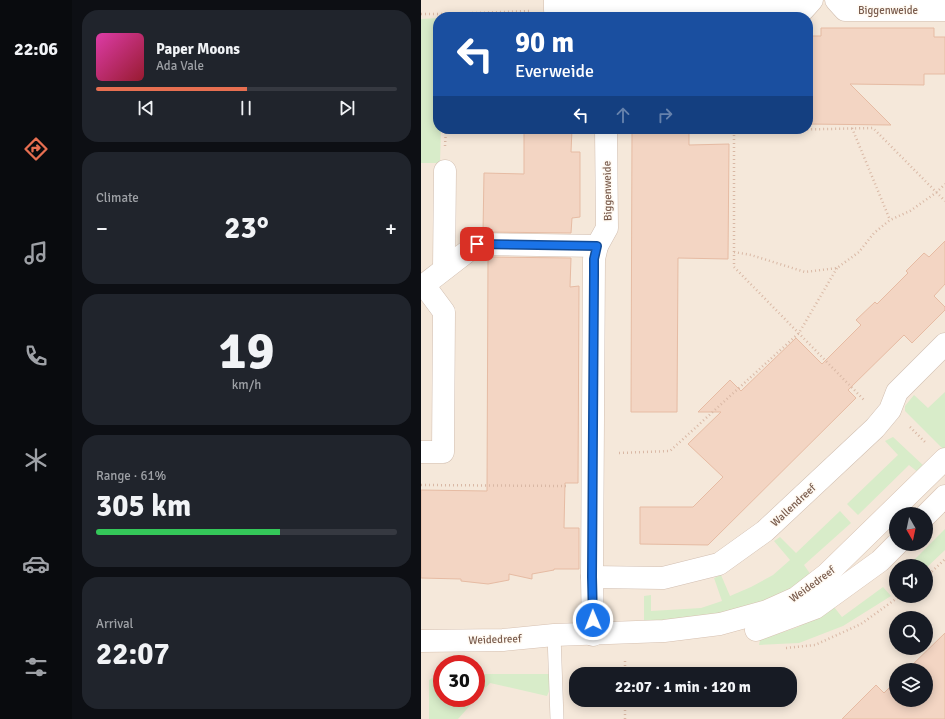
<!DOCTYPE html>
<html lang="en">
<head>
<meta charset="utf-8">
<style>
	body { margin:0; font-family:Signika,sans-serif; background:#20242c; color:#f1f3f6; height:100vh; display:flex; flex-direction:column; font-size:15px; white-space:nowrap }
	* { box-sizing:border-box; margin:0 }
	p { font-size:13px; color:#9ea1a6 }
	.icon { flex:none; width:22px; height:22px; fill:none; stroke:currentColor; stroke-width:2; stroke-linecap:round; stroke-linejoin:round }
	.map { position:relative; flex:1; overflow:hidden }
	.side { display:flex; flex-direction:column; gap:10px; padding:10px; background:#0d0f14; width:349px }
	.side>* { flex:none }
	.top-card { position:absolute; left:12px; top:12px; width:380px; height:122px; border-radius:16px; box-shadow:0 2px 10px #0003; background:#1a4fa0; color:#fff; overflow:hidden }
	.needle { width:26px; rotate:171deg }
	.tools { position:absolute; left:468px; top:507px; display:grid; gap:8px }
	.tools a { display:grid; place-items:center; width:44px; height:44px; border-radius:50%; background:#171b24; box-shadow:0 2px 10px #0003; font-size:20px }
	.speed { position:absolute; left:12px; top:655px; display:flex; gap:8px; font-size:20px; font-weight:700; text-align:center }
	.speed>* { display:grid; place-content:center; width:52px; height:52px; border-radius:50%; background:#171b24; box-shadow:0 2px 10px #0003; line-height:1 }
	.speed .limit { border:6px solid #d22; background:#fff; color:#111 }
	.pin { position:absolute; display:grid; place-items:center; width:34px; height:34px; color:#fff; margin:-17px; border-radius:8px; box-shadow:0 2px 6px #0006 }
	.me { position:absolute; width:44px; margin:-22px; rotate:359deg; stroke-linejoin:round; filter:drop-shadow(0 0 3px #0008) }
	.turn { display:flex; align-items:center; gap:14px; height:84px; padding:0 16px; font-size:18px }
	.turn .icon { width:52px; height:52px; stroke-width:2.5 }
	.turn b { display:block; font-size:28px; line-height:34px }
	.lanes { display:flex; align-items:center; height:38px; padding:0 16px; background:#0003; justify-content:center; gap:20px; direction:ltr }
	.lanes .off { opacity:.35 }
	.big { font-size:30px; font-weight:800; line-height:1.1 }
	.side .tile { flex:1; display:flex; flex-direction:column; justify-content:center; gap:6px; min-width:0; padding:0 14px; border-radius:16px; background:#20242c }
	.side .dial { align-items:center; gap:0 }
	.dial b { font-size:52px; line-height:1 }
	.song { display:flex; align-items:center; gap:12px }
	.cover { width:48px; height:48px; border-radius:6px; background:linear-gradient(135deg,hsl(320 70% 55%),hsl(350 70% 35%)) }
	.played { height:4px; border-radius:2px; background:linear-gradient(90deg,#e76f51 50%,#363941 50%) }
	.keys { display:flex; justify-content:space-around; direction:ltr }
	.heat { display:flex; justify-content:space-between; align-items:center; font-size:22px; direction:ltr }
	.charge { height:6px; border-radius:3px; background:linear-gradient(90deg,#34c759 61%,#363941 0) }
	.trip { position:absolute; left:148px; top:667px; width:228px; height:40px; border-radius:16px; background:#171b24; box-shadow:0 2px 10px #0003; font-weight:800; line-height:40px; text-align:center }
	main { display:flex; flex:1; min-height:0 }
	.dock { display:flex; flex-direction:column; width:72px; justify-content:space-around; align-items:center; background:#090b0e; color:#9ea1a6 }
	.dock .icon { width:28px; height:28px }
	.dock .on { color:#e76f51 }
	.dock b { font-size:18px; color:#f1f3f6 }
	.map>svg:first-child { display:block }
	.residential { fill:#f5e8da; fill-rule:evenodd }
	.green { fill:#d8ecc9 }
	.building { fill:#f3d5c3; stroke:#e6bba3 }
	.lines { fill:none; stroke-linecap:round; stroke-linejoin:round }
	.lane-casing { stroke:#d1beb0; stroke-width:14 }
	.street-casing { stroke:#d1beb0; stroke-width:23 }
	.secondary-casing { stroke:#d6c0b0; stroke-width:23 }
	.path { stroke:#d9b8a5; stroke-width:2.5; stroke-dasharray:1 3; stroke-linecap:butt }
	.lane { stroke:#fff; stroke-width:13 }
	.street { stroke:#fff; stroke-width:22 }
	.secondary { stroke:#fff; stroke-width:22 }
	.route-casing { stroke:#114b97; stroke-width:10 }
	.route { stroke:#1a73e8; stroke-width:7 }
	.labels { text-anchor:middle; stroke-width:3; stroke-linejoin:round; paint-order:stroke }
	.street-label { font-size:11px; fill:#7a5c4d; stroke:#fffaf3 }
</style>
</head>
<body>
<main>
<nav class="dock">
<b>22:06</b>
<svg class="icon on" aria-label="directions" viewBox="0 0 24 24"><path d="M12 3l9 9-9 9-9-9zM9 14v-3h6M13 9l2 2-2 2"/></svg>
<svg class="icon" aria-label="music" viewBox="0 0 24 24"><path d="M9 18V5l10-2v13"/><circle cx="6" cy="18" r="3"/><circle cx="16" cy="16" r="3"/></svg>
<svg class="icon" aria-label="phone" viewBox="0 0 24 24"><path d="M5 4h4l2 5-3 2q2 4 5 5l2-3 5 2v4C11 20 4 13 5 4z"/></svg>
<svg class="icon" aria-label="climate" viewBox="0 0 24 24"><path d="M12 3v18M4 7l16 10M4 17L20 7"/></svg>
<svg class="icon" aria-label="car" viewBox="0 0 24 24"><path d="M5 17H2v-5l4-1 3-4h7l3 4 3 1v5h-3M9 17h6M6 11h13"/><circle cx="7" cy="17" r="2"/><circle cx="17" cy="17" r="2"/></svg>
<svg class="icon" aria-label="filters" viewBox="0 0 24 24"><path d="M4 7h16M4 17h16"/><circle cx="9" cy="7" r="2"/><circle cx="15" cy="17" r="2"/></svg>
</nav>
<section class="side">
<div class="tile">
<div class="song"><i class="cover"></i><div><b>Paper Moons</b><p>Ada Vale</p></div></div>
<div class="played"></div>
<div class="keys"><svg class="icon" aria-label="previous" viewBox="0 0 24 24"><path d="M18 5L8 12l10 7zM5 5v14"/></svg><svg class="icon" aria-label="pause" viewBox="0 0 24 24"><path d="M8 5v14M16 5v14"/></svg><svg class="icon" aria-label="next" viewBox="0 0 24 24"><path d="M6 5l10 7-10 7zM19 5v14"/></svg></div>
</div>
<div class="tile"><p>Climate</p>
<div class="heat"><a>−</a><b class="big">23°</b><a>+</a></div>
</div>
<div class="tile dial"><b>19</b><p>km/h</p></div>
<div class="tile"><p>Range · 61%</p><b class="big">305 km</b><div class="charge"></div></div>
<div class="tile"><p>Arrival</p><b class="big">22:07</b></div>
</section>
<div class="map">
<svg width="524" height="719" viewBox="0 0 524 719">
	<rect width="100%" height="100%" fill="#fdf6ec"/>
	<path class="residential" d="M0 0H524V719H0ZM17 17H387V129H17ZM475 514H505V544H475ZM475 566H505V596H475ZM475 618H505V648H475ZM21 664H55V698H21ZM475 670H505V700H475ZM155 674H369V700H155Z"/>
	<g class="green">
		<polygon points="17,18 17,129 20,129 19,163 0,163 0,19"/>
		<polygon points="524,392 524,447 522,449 484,411 484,406 493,395 507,408"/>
		<polygon points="472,437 504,467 498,473 488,465 437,515 426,504 477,455 464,441"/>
		<polygon points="419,511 430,523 383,565 390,575 356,597 305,616 223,622 223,596 230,595 230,611 280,608 301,601 293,578 300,575 309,596 330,587 352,575 369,560 353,541 359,537 375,553"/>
		<polygon points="524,529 524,550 505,568 505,566 487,566"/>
		<polygon points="462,587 470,596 422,626 378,643 338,645 339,640 377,627 413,607 421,617"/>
		<polygon points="55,674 128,674 129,689 126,696 69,683 37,719 8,719 8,680 16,675 21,675 21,698 55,698"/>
	</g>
	<g class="building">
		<polygon points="400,28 513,28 513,37 524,37 524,74 503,74 503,85 429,84 470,125 387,124 387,36 400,36"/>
		<polygon points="103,129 151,129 150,152 159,152 159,217 151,218 150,233 62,232 63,173 103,174"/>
		<polygon points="211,129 257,129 257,131 268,131 268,145 308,144 307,259 257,258 256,412 210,412"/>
		<polygon points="524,241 524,284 513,296 524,307 524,310 491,343 483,335 427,390 435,398 287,545 219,544 219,507 272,507 302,477 267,444 300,412 277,412 309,380 320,391 375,338 401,364 440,325 435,320 454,302 456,304 487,273 485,271 503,253 508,257"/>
		<polygon points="67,257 150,258 149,287 158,286 157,483 144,483 143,528 158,528 158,569 133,569 133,570 111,574 111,579 88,574 88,580 67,584 40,581 40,579 0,578 0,490 66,491"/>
		<polygon points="524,633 524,719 421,719 455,685 463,693 475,681 475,700 505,700 505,670 486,670"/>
	</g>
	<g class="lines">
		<g class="lane-casing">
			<polyline id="lane" points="133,635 136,719"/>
		</g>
		<g class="street-casing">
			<g id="street">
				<polyline points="134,0 134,10 382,10 391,0"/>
				<polyline points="415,0 424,10 524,10"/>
				<polyline points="23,269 24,171"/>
				<polyline points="0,285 3,285 56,244 176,246"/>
				<polyline points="0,452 22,452 23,312 3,285"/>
				<polyline points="171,577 242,578 298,564 344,531 454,428 469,410 476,392 524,344"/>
				<polyline points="172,635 171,577 173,259 176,246 186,228 185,129"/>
			</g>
		</g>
		<g class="secondary-casing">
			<g id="secondary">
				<polyline points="505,515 524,496"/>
				<polyline points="335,630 394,608 459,561 476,544"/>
				<polyline points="0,641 82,640 133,635 243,631 299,624 346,611 375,598 406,574 524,459"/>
			</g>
		</g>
		<g class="path">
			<polyline points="0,14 27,14 27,17"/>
			<polyline points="27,14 108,11"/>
			<polyline points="431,128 469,220"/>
			<polyline points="311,129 313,131 452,128 524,201"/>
			<polyline points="313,131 313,267 444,401"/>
			<polyline points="24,146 25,129"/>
			<polyline points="313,252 330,255 384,272 416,268 438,252 453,233 469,220 489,211 516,192 524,184"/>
			<polyline points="489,427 504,442"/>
			<polyline points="198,453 249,451 378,333 416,268"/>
			<polyline points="0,485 145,486"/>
			<polyline points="505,577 524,559"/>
			<polyline points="365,648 394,645 440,624 479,596"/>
			<polyline points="204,674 204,658"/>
			<polyline points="204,719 204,700"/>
		</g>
		<use href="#lane" class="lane"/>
		<use href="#street" class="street"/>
		<use href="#secondary" class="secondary"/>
	</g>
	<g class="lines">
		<g class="route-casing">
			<polyline id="route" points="56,244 176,246 173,259 173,274 171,577 172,620"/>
		</g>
		<use href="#route" class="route"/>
	</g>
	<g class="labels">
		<g class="street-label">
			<text x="467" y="14">Biggenweide</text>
			<text transform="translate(186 191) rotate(-91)" y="4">Biggenweide</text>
			<text transform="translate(372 505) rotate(-43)" y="4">Wallendreef</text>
			<text transform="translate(391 584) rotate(-36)" y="4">Weidedreef</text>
			<text transform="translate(74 639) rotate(-2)" y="4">Weidedreef</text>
		</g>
	</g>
</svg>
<div class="tools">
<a><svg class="needle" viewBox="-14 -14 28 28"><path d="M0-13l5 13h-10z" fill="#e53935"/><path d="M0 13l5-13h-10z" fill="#9ea1a6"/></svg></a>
<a><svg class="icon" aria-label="sound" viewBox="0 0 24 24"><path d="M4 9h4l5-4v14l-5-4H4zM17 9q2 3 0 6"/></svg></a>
<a><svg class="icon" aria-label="search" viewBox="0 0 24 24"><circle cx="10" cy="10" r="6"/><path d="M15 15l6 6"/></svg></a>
<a><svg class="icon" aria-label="layers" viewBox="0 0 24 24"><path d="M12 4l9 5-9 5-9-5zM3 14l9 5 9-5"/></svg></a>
</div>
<div class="speed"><div class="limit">30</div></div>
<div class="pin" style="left:56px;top:244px;background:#d93025"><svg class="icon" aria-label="arrive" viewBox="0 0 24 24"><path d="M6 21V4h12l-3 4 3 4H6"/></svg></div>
<svg class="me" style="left:172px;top:620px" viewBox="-20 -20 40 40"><circle r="17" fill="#1a73e8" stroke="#fff" stroke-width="3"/><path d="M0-11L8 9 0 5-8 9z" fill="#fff"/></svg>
<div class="trip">22:07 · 1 min · 120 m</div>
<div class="top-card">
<div class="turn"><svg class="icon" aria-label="left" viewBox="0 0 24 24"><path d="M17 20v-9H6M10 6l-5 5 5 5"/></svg><div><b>90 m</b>Everweide</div></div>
<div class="lanes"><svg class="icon" aria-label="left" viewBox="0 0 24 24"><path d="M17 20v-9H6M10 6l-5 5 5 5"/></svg><svg class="icon off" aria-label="ahead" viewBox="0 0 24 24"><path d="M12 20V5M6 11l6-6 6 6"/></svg><svg class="icon off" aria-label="right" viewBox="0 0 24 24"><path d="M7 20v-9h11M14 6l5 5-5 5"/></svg></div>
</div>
</div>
</main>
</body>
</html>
